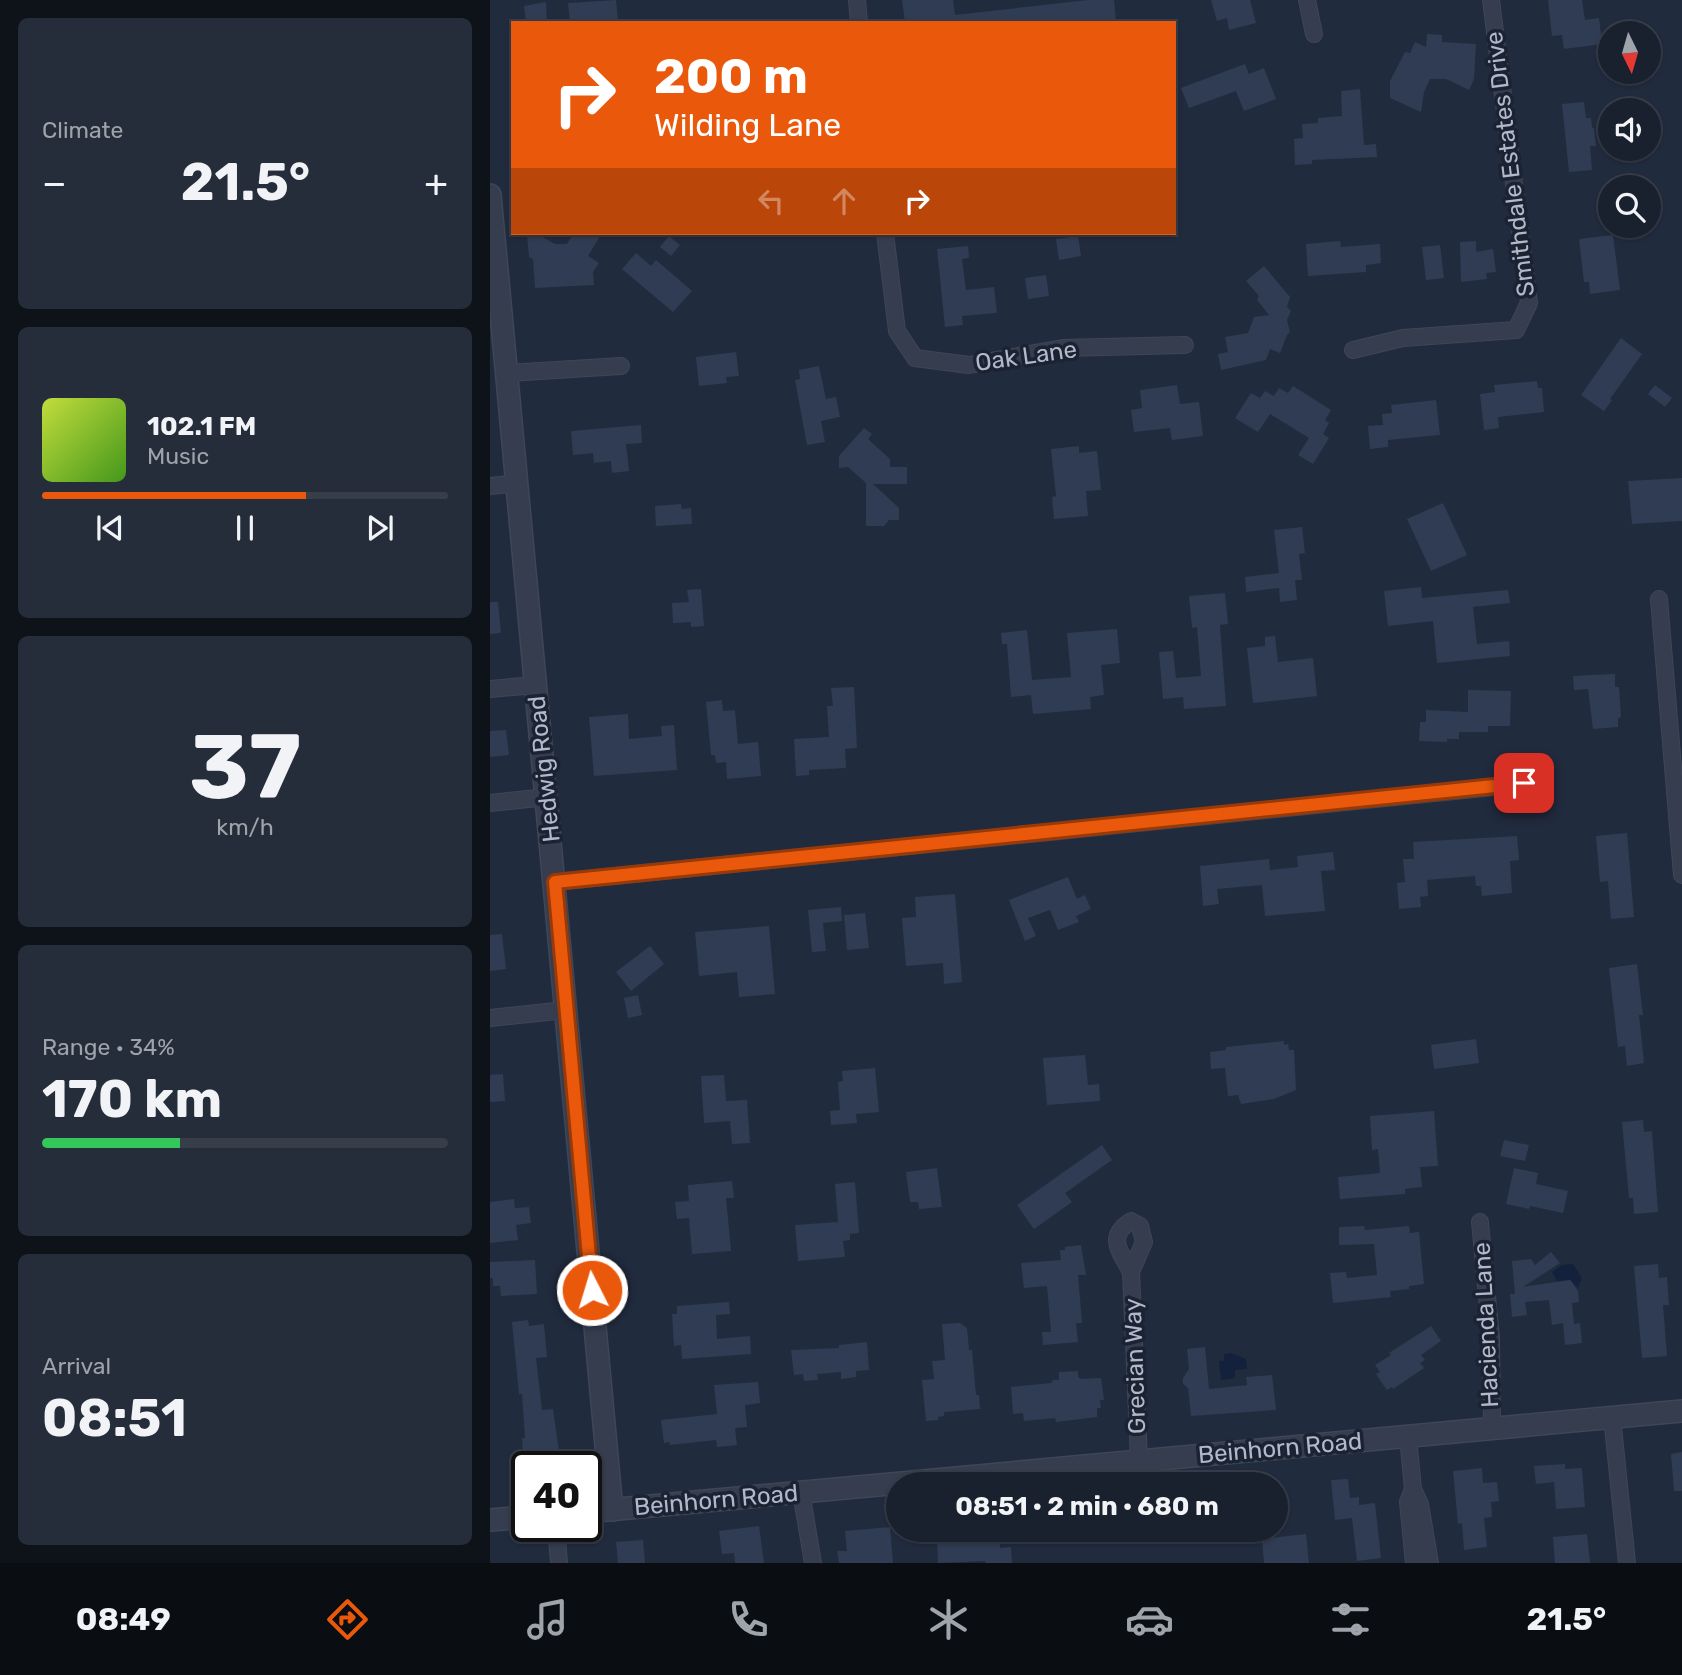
<!DOCTYPE html>
<html lang="en">
<head>
<meta charset="utf-8">
<style>
	body { margin:0; font-family:Rubik,sans-serif; background:#262d3a; color:#f1f3f6; height:100vh; display:flex; flex-direction:column; font-size:26px; white-space:nowrap }
	* { box-sizing:border-box; margin:0 }
	p { font-size:23px; color:#9fa3aa }
	.icon { flex:none; width:38px; height:38px; fill:none; stroke:currentColor; stroke-width:2; stroke-linecap:round; stroke-linejoin:round }
	.map { position:relative; flex:1; overflow:hidden }
	.panel { display:flex; flex-direction:column; gap:18px; padding:18px; background:#0e1219; width:490px }
	.panel>* { flex:none }
	.hud { position:absolute; left:21px; top:21px; width:665px; height:214px; border-radius:0px; box-shadow:0 2px 5px #0004,0 0 0 2px #373e4a; background:#ea580c; color:#fff; overflow:hidden }
	.needle { width:46px; rotate:175deg }
	.controls { position:absolute; left:1108px; top:21px; display:grid; gap:14px }
	.controls a { display:grid; place-items:center; width:63px; height:63px; border-radius:50%; background:#19202e; box-shadow:0 2px 5px #0004,0 0 0 2px #373e4a; font-size:35px }
	.speed { position:absolute; left:21px; top:1451px; display:flex; gap:14px; font-size:35px; font-weight:700; text-align:center }
	.speed>* { display:grid; place-content:center; width:91px; height:91px; border-radius:50%; background:#19202e; box-shadow:0 2px 5px #0004,0 0 0 2px #373e4a; line-height:1 }
	.speed .limit { border:4px solid #111; border-radius:10px; background:#fff; color:#111 }
	.pin { position:absolute; display:grid; place-items:center; width:60px; height:60px; color:#fff; margin:-30px; border-radius:14px; box-shadow:0 4px 10px #0006 }
	.me { position:absolute; width:77px; margin:-38px; rotate:355deg; stroke-linejoin:round; filter:drop-shadow(0 0 5px #0008) }
	.turn { display:flex; align-items:center; gap:24px; height:147px; padding:0 28px; font-size:32px }
	.turn .icon { width:91px; height:91px; stroke-width:2.5 }
	.turn b { display:block; font-size:49px; line-height:60px }
	.lanes { display:flex; align-items:center; height:66px; padding:0 28px; background:#0003; justify-content:center; gap:35px; direction:ltr }
	.lanes .off { opacity:.35 }
	.big { font-size:52px; font-weight:700; line-height:1.1 }
	.panel .card { flex:1; display:flex; flex-direction:column; justify-content:center; gap:10px; min-width:0; padding:0 24px; border-radius:10px; background:#262d3a }
	.panel .dial { align-items:center; gap:0 }
	.dial b { font-size:91px; line-height:1 }
	.song { display:flex; align-items:center; gap:21px }
	.cover { width:84px; height:84px; border-radius:10px; background:linear-gradient(135deg,hsl(70 70% 55%),hsl(100 70% 35%)) }
	.played { height:7px; border-radius:4px; background:linear-gradient(90deg,#ea580c 65%,#373e4a 65%) }
	.keys { display:flex; justify-content:space-around; direction:ltr }
	.heat { display:flex; justify-content:space-between; align-items:center; font-size:38px; direction:ltr }
	.charge { height:10px; border-radius:5px; background:linear-gradient(90deg,#34c759 34%,#373e4a 0) }
	.trip { position:absolute; left:396px; top:1472px; width:402px; height:70px; border-radius:35px; background:#19202e; box-shadow:0 2px 5px #0004,0 0 0 2px #373e4a; font-weight:700; line-height:70px; text-align:center }
	.tab-bar { display:flex; height:112px; justify-content:space-around; align-items:center; background:#0a0d12; color:#9fa3aa }
	.tab-bar .icon { width:49px; height:49px }
	.tab-bar .active { color:#ea580c }
	.tab-bar b { font-size:32px; color:#f1f3f6 }
	main { display:flex; flex:1; min-height:0 }
	.map>svg:first-child { display:block }
	.water { fill:#14213d }
	.building { fill:#303c53 }
	.lines { fill:none; stroke-linecap:round; stroke-linejoin:round }
	.minor-casing { stroke:#3e4757; stroke-width:18 }
	.tertiary-casing { stroke:#3e4757; stroke-width:24 }
	.minor { stroke:#353d4e; stroke-width:16 }
	.tertiary { stroke:#353d4e; stroke-width:21 }
	.route-casing { stroke:#983908; stroke-width:18 }
	.route { stroke:#ea580c; stroke-width:12 }
	.labels { text-anchor:middle; stroke-width:7; stroke-linejoin:round; paint-order:stroke }
	.street-label { font-size:24px; fill:#b1b8ca; stroke:#1b2333 }
</style>
</head>
<body>
<main>
<section class="panel">
<div class="card"><p>Climate</p>
<div class="heat"><a>−</a><b class="big">21.5°</b><a>+</a></div>
</div>
<div class="card">
<div class="song"><i class="cover"></i><div><b>102.1 FM</b><p>Music</p></div></div>
<div class="played"></div>
<div class="keys"><svg class="icon" aria-label="previous" viewBox="0 0 24 24"><path d="M18 5L8 12l10 7zM5 5v14"/></svg><svg class="icon" aria-label="pause" viewBox="0 0 24 24"><path d="M8 5v14M16 5v14"/></svg><svg class="icon" aria-label="next" viewBox="0 0 24 24"><path d="M6 5l10 7-10 7zM19 5v14"/></svg></div>
</div>
<div class="card dial"><b>37</b><p>km/h</p></div>
<div class="card"><p>Range · 34%</p><b class="big">170 km</b><div class="charge"></div></div>
<div class="card"><p>Arrival</p><b class="big">08:51</b></div>
</section>
<div class="map">
<svg width="1192" height="1563" viewBox="0 0 1192 1563">
	<rect width="100%" height="100%" fill="#212b3e"/>
	<g class="water">
		<polygon points="1083,1264 1092,1278 1088,1288 1081,1280 1067,1281 1062,1272 1072,1265"/>
		<polygon points="741,1353 756,1359 757,1369 745,1370 745,1378 731,1380 729,1361 734,1361 734,1354"/>
	</g>
	<g class="building">
		<polygon points="126,0 128,21 80,23 78,3"/>
		<polygon points="412,0 463,0 465,15 598,0 624,0 626,23 415,23"/>
		<polygon points="721,0 760,0 766,23 739,30 737,18 727,21"/>
		<polygon points="1058,0 1092,0 1095,20 1109,18 1112,44 1074,49 1072,35 1062,36"/>
		<polygon points="56,2 57,23 36,23 34,6"/>
		<polygon points="937,34 952,35 952,42 986,44 984,79 979,90 956,79 940,79 934,92 931,112 900,98 900,81 915,52 920,53 925,42 936,47"/>
		<polygon points="755,64 759,74 774,68 786,99 754,111 746,91 699,108 691,88"/>
		<polygon points="870,89 874,145 886,144 887,157 822,160 822,164 805,165 804,139 813,138 812,124 828,123 828,118 852,116 851,91"/>
		<polygon points="1094,102 1096,118 1101,118 1102,128 1104,128 1106,146 1100,146 1102,170 1079,172 1072,104"/>
		<polygon points="84,233 112,233 98,256 109,263 103,272 104,285 45,288 43,259 39,257 37,235 49,235 65,244 77,244"/>
		<polygon points="1123,235 1130,290 1100,294 1099,282 1094,282 1089,239"/>
		<polygon points="179,236 190,245 181,256 170,247"/>
		<polygon points="588,236 591,256 569,260 566,239"/>
		<polygon points="850,241 851,247 890,244 891,263 876,265 876,272 818,276 816,244"/>
		<polygon points="986,241 986,252 1003,249 1006,272 996,273 997,279 971,282 970,242"/>
		<polygon points="950,245 954,278 936,280 932,247"/>
		<polygon points="478,246 479,258 472,259 476,290 504,287 507,313 472,316 473,325 455,327 447,249"/>
		<polygon points="146,253 161,266 166,260 202,291 183,312 132,269"/>
		<polygon points="774,266 800,297 797,307 801,311 797,320 800,332 797,335 790,353 780,349 776,360 731,370 728,354 738,352 735,337 758,333 764,317 779,315 767,300 769,296 756,281"/>
		<polygon points="556,275 559,296 538,299 535,278"/>
		<polygon points="1131,338 1152,354 1120,399 1122,400 1114,411 1091,395"/>
		<polygon points="246,352 249,376 236,377 237,383 209,386 206,357"/>
		<polygon points="329,366 336,399 346,397 350,417 331,421 335,442 317,445 305,380 310,379 309,370"/>
		<polygon points="1047,381 1048,388 1052,388 1054,412 1008,417 1009,428 994,430 990,394 1005,392 1004,385"/>
		<polygon points="687,385 690,404 709,402 713,436 682,440 680,428 644,432 641,410 652,408 650,390"/>
		<polygon points="1165,385 1182,398 1175,407 1158,394"/>
		<polygon points="803,386 841,410 835,420 839,423 833,434 839,438 823,464 808,455 819,438 780,414 768,432 745,418 761,393 770,398 775,391 784,396 789,388 798,393"/>
		<polygon points="946,400 950,435 898,440 898,447 880,449 878,426 893,425 892,414 902,413 901,405"/>
		<polygon points="151,425 152,443 136,444 139,471 122,473 121,461 104,463 103,453 83,455 81,431"/>
		<polygon points="374,428 382,434 378,439 400,459 400,467 417,467 417,484 383,484 409,508 409,520 399,520 394,526 376,526 376,483 358,467 349,468 349,456"/>
		<polygon points="589,446 589,453 607,451 611,490 596,491 598,516 564,519 562,497 566,496 561,449"/>
		<polygon points="1192,478 1192,521 1142,524 1138,481"/>
		<polygon points="953,503 977,555 941,571 917,519"/>
		<polygon points="191,504 192,509 201,508 202,524 166,526 165,506"/>
		<polygon points="812,527 815,553 809,554 812,580 805,580 807,600 790,602 789,588 756,592 755,577 789,573 784,530"/>
		<polygon points="931,587 932,598 1018,590 1020,603 983,607 987,644 1019,641 1020,656 947,663 943,621 898,626 894,591"/>
		<polygon points="211,589 214,626 201,627 201,622 183,623 182,603 199,602 197,590"/>
		<polygon points="735,593 738,624 730,625 736,706 694,709 693,697 673,699 669,652 683,651 686,678 711,676 707,627 702,628 699,596"/>
		<polygon points="0,602 8,602 11,633 0,634"/>
		<polygon points="627,629 630,663 611,665 614,695 600,697 601,709 543,714 541,695 521,697 517,644 512,644 511,633 537,630 542,680 581,677 577,633"/>
		<polygon points="785,636 788,662 823,658 827,696 763,703 757,648 775,646 775,637"/>
		<polygon points="1125,674 1125,687 1129,687 1131,717 1128,718 1128,727 1103,729 1098,689 1084,690 1083,676"/>
		<polygon points="364,687 367,748 355,749 356,768 319,770 319,775 306,776 304,739 339,737 337,706 343,706 341,688"/>
		<polygon points="978,690 1021,691 1020,726 998,726 998,732 969,732 969,739 957,739 957,742 929,741 930,722 936,722 936,710 978,712"/>
		<polygon points="232,700 233,711 245,710 248,744 268,742 271,776 237,779 236,762 226,763 225,755 221,755 216,702"/>
		<polygon points="138,714 139,739 172,736 171,726 184,725 187,770 104,776 99,717"/>
		<polygon points="16,730 19,755 0,757 0,731"/>
		<polygon points="1137,833 1144,917 1121,919 1118,881 1110,882 1106,836"/>
		<polygon points="1027,836 1029,860 1020,861 1022,893 992,896 991,886 986,886 985,876 937,880 938,896 930,897 931,907 909,909 907,883 915,882 913,859 924,859 923,842"/>
		<polygon points="843,852 845,870 831,871 835,911 775,916 772,885 727,889 729,904 713,906 710,866 779,859 780,870 808,867 807,856"/>
		<polygon points="578,877 587,899 595,895 601,909 586,916 589,922 568,930 560,910 538,918 546,936 535,941 519,900"/>
		<polygon points="465,894 472,982 454,984 453,963 416,966 412,918 426,917 425,897"/>
		<polygon points="351,907 352,921 333,923 336,951 322,952 318,910"/>
		<polygon points="375,913 379,948 357,950 354,915"/>
		<polygon points="279,926 285,994 249,997 247,972 209,976 205,932"/>
		<polygon points="12,934 16,969 0,971 0,935"/>
		<polygon points="160,946 174,964 141,991 126,972"/>
		<polygon points="1147,964 1153,1015 1149,1015 1154,1063 1137,1066 1135,1046 1128,1047 1119,968"/>
		<polygon points="148,995 152,1015 138,1018 134,998"/>
		<polygon points="986,1039 989,1063 944,1069 941,1045"/>
		<polygon points="794,1041 794,1045 798,1044 799,1050 804,1050 806,1090 784,1099 751,1104 748,1095 738,1096 735,1068 721,1069 720,1052 736,1050 736,1047"/>
		<polygon points="595,1055 598,1085 609,1084 610,1101 557,1105 553,1058"/>
		<polygon points="385,1068 389,1112 366,1114 367,1123 341,1125 340,1111 350,1110 348,1082 353,1081 352,1071"/>
		<polygon points="13,1074 15,1101 0,1102 0,1075"/>
		<polygon points="234,1075 236,1101 257,1100 260,1143 242,1144 240,1121 214,1123 211,1076"/>
		<polygon points="944,1111 948,1166 930,1167 932,1187 915,1189 915,1194 850,1199 848,1177 890,1173 888,1149 882,1150 880,1116"/>
		<polygon points="1153,1120 1154,1132 1162,1131 1168,1212 1144,1214 1143,1198 1139,1198 1132,1122"/>
		<polygon points="1014,1140 1039,1145 1035,1161 1010,1156"/>
		<polygon points="612,1145 622,1160 575,1193 582,1202 544,1229 527,1205"/>
		<polygon points="447,1168 452,1207 429,1209 428,1202 420,1202 416,1172"/>
		<polygon points="1024,1168 1048,1173 1046,1184 1078,1191 1073,1213 1040,1206 1039,1209 1016,1204"/>
		<polygon points="242,1181 244,1198 236,1198 241,1251 202,1254 199,1218 187,1219 185,1202 199,1201 198,1185"/>
		<polygon points="365,1182 369,1233 360,1234 360,1240 353,1241 355,1257 308,1261 305,1225 348,1222 345,1184"/>
		<polygon points="24,1199 25,1208 39,1207 41,1223 26,1225 28,1240 0,1243 0,1202"/>
		<polygon points="874,1226 875,1230 919,1226 920,1233 929,1232 934,1284 919,1286 919,1289 900,1291 901,1297 843,1303 840,1273 856,1272 857,1278 887,1275 884,1244 849,1245 849,1227"/>
		<polygon points="591,1245 596,1275 588,1275 592,1323 586,1323 588,1342 553,1345 552,1332 561,1332 557,1286 534,1288 531,1263 571,1260 570,1250 575,1250 575,1247"/>
		<polygon points="1061,1252 1070,1263 1033,1287 1080,1280 1088,1291 1089,1302 1082,1303 1084,1324 1090,1323 1092,1343 1075,1345 1073,1323 1062,1325 1059,1300 1035,1302 1037,1315 1022,1317 1020,1294 1025,1294 1022,1261 1041,1259 1045,1265"/>
		<polygon points="45,1260 47,1294 11,1296 10,1286 3,1286 3,1278 0,1278 0,1262"/>
		<polygon points="1168,1264 1169,1278 1177,1277 1179,1305 1173,1305 1177,1356 1152,1358 1144,1266"/>
		<polygon points="239,1302 240,1314 226,1315 227,1339 260,1336 261,1354 192,1359 191,1345 184,1346 182,1314 187,1314 187,1306"/>
		<polygon points="38,1320 39,1326 54,1324 57,1357 46,1358 52,1410 63,1409 71,1466 30,1466 29,1454 33,1454 32,1438 35,1438 32,1394 29,1394 22,1322"/>
		<polygon points="470,1323 477,1328 479,1350 482,1350 486,1395 489,1395 490,1409 454,1412 454,1416 448,1417 448,1420 436,1421 432,1380 444,1379 442,1361 455,1360 452,1324"/>
		<polygon points="941,1326 951,1341 931,1355 935,1360 930,1363 934,1368 903,1389 902,1387 897,1390 886,1374 890,1372 885,1365 901,1355 899,1353"/>
		<polygon points="377,1342 379,1370 366,1371 366,1377 351,1379 351,1372 327,1374 328,1380 314,1381 313,1374 304,1375 301,1350 349,1348 349,1345"/>
		<polygon points="715,1347 719,1389 757,1385 756,1377 782,1375 786,1410 701,1416 698,1388 693,1384 693,1378 699,1369 697,1349"/>
		<polygon points="588,1371 588,1377 591,1379 611,1378 614,1400 610,1400 611,1408 607,1408 607,1417 566,1422 565,1418 534,1421 533,1413 523,1414 521,1387 561,1383 563,1380 569,1380 569,1372"/>
		<polygon points="268,1382 270,1403 255,1405 257,1427 245,1428 247,1445 227,1447 226,1440 180,1445 179,1442 174,1443 171,1420 227,1414 224,1385"/>
		<polygon points="1192,1452 1192,1491 1184,1491 1181,1454"/>
		<polygon points="1075,1464 1075,1469 1092,1468 1095,1507 1066,1509 1064,1482 1046,1484 1044,1466"/>
		<polygon points="992,1468 993,1483 1007,1482 1009,1501 1001,1502 1002,1517 994,1518 997,1547 974,1550 972,1523 968,1524 963,1471"/>
		<polygon points="858,1479 860,1498 869,1497 869,1505 885,1503 891,1558 867,1561 862,1518 845,1520 841,1480"/>
		<polygon points="269,1526 274,1563 245,1563 244,1553 232,1554 229,1531"/>
		<polygon points="400,1527 403,1563 349,1563 347,1551 357,1551 355,1531"/>
		<polygon points="484,1530 509,1530 510,1548 521,1547 522,1563 496,1563 495,1561 448,1563 447,1536 475,1535 475,1531"/>
		<polygon points="816,1534 819,1563 774,1563 772,1539"/>
		<polygon points="1097,1534 1100,1563 1065,1563 1063,1537"/>
		<polygon points="153,1540 155,1563 128,1563 126,1542"/>
	</g>
	<g class="lines">
		<g class="minor-casing">
			<g id="minor">
				<polyline points="367,0 369,23"/>
				<polyline points="817,0 824,34"/>
				<polyline points="395,233 407,331 425,358 479,365 573,348 695,345"/>
				<polyline points="863,350 913,338 1026,330 1039,303 1001,0"/>
				<polyline points="18,373 131,366"/>
				<polyline points="0,486 28,483"/>
				<polyline points="1169,599 1192,875"/>
				<polyline points="0,689 45,685"/>
				<polyline points="0,803 57,797"/>
				<polyline points="65,882 1034,784"/>
				<polyline points="0,1018 76,1010"/>
				<polyline points="990,1222 1001,1338 1002,1428"/>
				<path d="M641 1272C630 1251 616 1237 641 1221L650 1226 654 1242 641 1272 649 1460"/>
				<polyline points="1122,1417 1137,1563"/>
				<polyline points="918,1437 923,1489 930,1504 940,1563"/>
				<polyline points="923,1489 918,1502 924,1563"/>
				<polyline points="311,1492 323,1563"/>
				<polyline points="66,1526 69,1563"/>
			</g>
		</g>
		<g class="tertiary-casing">
			<g id="tertiary">
				<polyline points="0,195 122,1510"/>
				<polyline points="96,1512 1192,1411"/>
				<polyline points="0,1520 37,1517"/>
			</g>
		</g>
		<use href="#minor" class="minor"/>
		<use href="#tertiary" class="tertiary"/>
	</g>
	<g class="lines">
		<g class="route-casing">
			<polyline id="route" points="102,1290 65,882 1034,783"/>
		</g>
		<use href="#route" class="route"/>
	</g>
	<g class="labels">
		<g class="street-label">
			<text transform="translate(1020 164) rotate(-97)" y="8">Smithdale Estates Drive</text>
			<text transform="translate(536 356) rotate(-8)" y="8">Oak Lane</text>
			<text transform="translate(54 769) rotate(-96)" y="8">Hedwig Road</text>
			<text transform="translate(996 1325) rotate(-93)" y="8">Hacienda Lane</text>
			<text transform="translate(645 1366) rotate(-92)" y="8">Grecian Way</text>
			<text transform="translate(790 1448) rotate(-5)" y="8">Beinhorn Road</text>
			<text transform="translate(226 1500) rotate(-5)" y="8">Beinhorn Road</text>
		</g>
	</g>
</svg>
<div class="controls">
<a><svg class="needle" viewBox="-14 -14 28 28"><path d="M0-13l5 13h-10z" fill="#e53935"/><path d="M0 13l5-13h-10z" fill="#9fa3aa"/></svg></a>
<a><svg class="icon" aria-label="sound" viewBox="0 0 24 24"><path d="M4 9h4l5-4v14l-5-4H4zM17 9q2 3 0 6"/></svg></a>
<a><svg class="icon" aria-label="search" viewBox="0 0 24 24"><circle cx="10" cy="10" r="6"/><path d="M15 15l6 6"/></svg></a>
</div>
<div class="speed"><div class="limit">40</div></div>
<div class="pin" style="left:1034px;top:783px;background:#d93025"><svg class="icon" aria-label="arrive" viewBox="0 0 24 24"><path d="M6 21V4h12l-3 4 3 4H6"/></svg></div>
<svg class="me" style="left:102px;top:1290px" viewBox="-20 -20 40 40"><circle r="17" fill="#ea580c" stroke="#fff" stroke-width="3"/><path d="M0-11L8 9 0 5-8 9z" fill="#fff"/></svg>
<div class="trip">08:51 · 2 min · 680 m</div>
<div class="hud">
<div class="turn"><svg class="icon" aria-label="right" viewBox="0 0 24 24"><path d="M7 20v-9h11M14 6l5 5-5 5"/></svg><div><b>200 m</b>Wilding Lane</div></div>
<div class="lanes"><svg class="icon off" aria-label="left" viewBox="0 0 24 24"><path d="M17 20v-9H6M10 6l-5 5 5 5"/></svg><svg class="icon off" aria-label="ahead" viewBox="0 0 24 24"><path d="M12 20V5M6 11l6-6 6 6"/></svg><svg class="icon" aria-label="right" viewBox="0 0 24 24"><path d="M7 20v-9h11M14 6l5 5-5 5"/></svg></div>
</div>
</div>
</main>
<nav class="tab-bar">
<b>08:49</b>
<svg class="icon active" aria-label="directions" viewBox="0 0 24 24"><path d="M12 3l9 9-9 9-9-9zM9 14v-3h6M13 9l2 2-2 2"/></svg>
<svg class="icon" aria-label="music" viewBox="0 0 24 24"><path d="M9 18V5l10-2v13"/><circle cx="6" cy="18" r="3"/><circle cx="16" cy="16" r="3"/></svg>
<svg class="icon" aria-label="phone" viewBox="0 0 24 24"><path d="M5 4h4l2 5-3 2q2 4 5 5l2-3 5 2v4C11 20 4 13 5 4z"/></svg>
<svg class="icon" aria-label="climate" viewBox="0 0 24 24"><path d="M12 3v18M4 7l16 10M4 17L20 7"/></svg>
<svg class="icon" aria-label="car" viewBox="0 0 24 24"><path d="M5 17H2v-5l4-1 3-4h7l3 4 3 1v5h-3M9 17h6M6 11h13"/><circle cx="7" cy="17" r="2"/><circle cx="17" cy="17" r="2"/></svg>
<svg class="icon" aria-label="filters" viewBox="0 0 24 24"><path d="M4 7h16M4 17h16"/><circle cx="9" cy="7" r="2"/><circle cx="15" cy="17" r="2"/></svg>
<b>21.5°</b>
</nav>
</body>
</html>
